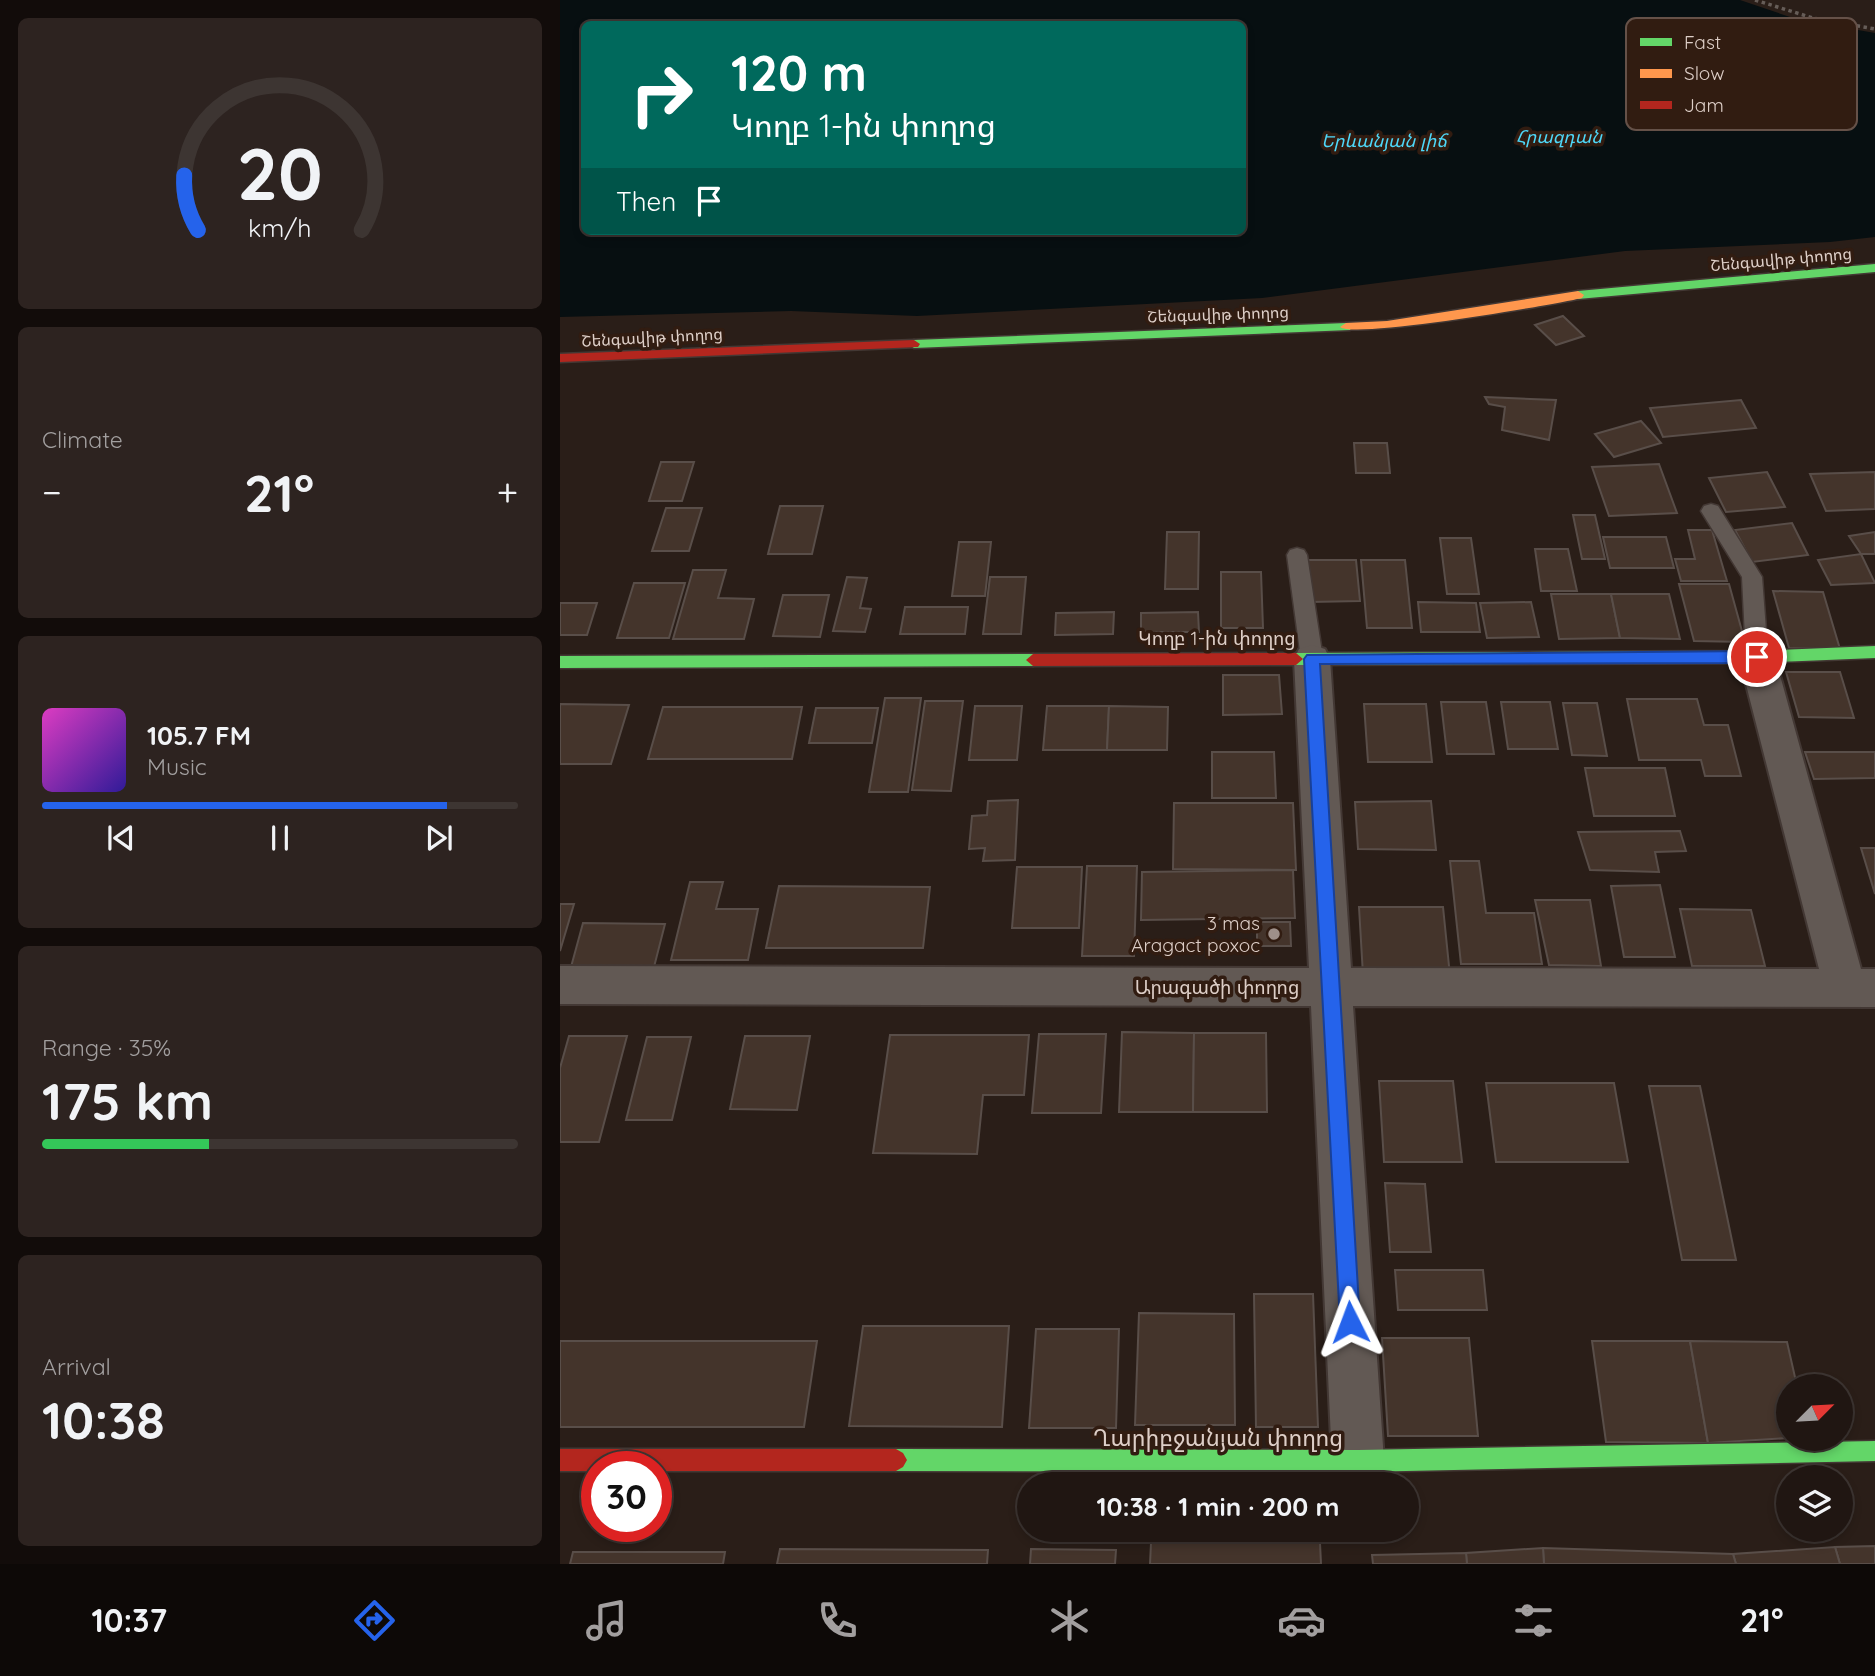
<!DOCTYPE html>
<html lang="en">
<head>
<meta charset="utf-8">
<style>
	body { margin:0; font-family:Quicksand,"Noto Sans Armenian",sans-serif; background:#2d2320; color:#f1f3f6; height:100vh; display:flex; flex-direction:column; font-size:26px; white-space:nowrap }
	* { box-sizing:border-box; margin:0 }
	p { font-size:23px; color:#a29f9f }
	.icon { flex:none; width:38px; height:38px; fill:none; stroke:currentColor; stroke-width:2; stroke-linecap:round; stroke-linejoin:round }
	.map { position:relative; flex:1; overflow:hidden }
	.details { display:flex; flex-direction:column; gap:18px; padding:18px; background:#120c0a; width:560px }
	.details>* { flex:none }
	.top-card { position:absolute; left:21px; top:21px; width:665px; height:214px; border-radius:10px; box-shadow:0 4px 10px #0003,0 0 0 2px #3d3532; background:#00695c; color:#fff; overflow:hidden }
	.needle { width:46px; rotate:66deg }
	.controls { position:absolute; left:1216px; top:1374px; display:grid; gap:14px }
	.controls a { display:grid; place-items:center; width:77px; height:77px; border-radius:50%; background:#201612; box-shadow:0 4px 10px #0003,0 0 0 2px #3d3532; font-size:35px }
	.speed { position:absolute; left:21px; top:1451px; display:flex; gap:14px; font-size:35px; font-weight:700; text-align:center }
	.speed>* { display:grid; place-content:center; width:91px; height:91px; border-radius:50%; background:#201612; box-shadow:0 4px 10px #0003,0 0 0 2px #3d3532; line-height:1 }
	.speed .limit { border:10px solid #d22; background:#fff; color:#111 }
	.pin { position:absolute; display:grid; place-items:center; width:60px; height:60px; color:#fff; margin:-30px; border:4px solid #fff; border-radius:50%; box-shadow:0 2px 7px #0007 }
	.me { position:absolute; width:77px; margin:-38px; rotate:357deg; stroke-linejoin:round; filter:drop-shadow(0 0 5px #0008) }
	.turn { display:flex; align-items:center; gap:24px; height:147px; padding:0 35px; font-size:32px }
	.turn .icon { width:91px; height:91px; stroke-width:2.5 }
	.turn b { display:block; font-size:49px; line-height:60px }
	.then { display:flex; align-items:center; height:66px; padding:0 35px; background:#0003; gap:14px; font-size:26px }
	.big { font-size:52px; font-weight:700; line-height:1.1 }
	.details .tile { flex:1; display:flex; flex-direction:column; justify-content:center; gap:10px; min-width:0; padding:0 24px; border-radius:10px; background:#2d2320 }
	.details .dial { align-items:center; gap:0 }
	.dial svg { height:182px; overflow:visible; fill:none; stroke:#3d3532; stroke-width:7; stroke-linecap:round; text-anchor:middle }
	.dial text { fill:#f1f3f6; stroke:none }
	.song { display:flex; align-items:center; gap:21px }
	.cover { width:84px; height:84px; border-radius:10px; background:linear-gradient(135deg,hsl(310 70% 55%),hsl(250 70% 35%)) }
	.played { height:7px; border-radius:4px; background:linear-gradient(90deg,#2563eb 85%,#3d3532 85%) }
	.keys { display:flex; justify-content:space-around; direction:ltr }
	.heat { display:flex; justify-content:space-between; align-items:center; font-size:38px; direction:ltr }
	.charge { height:10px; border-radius:5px; background:linear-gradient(90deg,#34c759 35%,#3d3532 0) }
	.trip { position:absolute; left:457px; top:1472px; width:402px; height:70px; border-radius:35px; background:#201612; box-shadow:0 4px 10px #0003,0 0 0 2px #3d3532; font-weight:700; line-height:70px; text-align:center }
	.tab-bar { display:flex; height:112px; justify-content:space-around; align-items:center; background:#0d0907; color:#a29f9f }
	.tab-bar .icon { width:49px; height:49px }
	.tab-bar .current { color:#2563eb }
	.tab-bar b { font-size:32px; color:#f1f3f6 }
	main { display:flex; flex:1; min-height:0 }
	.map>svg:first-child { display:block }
	.water { fill:#070f11; fill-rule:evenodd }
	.building { fill:#44342b; stroke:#594e49; stroke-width:2 }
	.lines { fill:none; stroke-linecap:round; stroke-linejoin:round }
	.lane-casing { stroke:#433834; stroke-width:3 }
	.street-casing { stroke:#433834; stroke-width:4 }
	.fast-casing { stroke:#433834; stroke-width:3 }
	.slow-casing { stroke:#433834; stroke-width:3 }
	.jam-casing { stroke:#433834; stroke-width:3 }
	.path { stroke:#665d58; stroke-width:3.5; stroke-dasharray:3.5 3.5; stroke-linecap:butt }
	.lane { fill:#625954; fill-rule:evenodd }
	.street { fill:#625954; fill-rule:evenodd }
	.fast { fill:#63d668; fill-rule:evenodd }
	.slow { fill:#ff974d; fill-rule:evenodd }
	.jam { fill:#b3261e; fill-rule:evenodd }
	.route { fill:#2563eb; stroke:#184099; stroke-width:2 }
	.poi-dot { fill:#9e908a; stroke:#311c11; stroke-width:2.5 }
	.labels { text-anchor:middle; stroke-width:7; stroke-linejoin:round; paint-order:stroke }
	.far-street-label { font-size:16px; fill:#ddcec7; stroke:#311c11 }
	.far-water-label { font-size:18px; font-style:italic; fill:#4ed8f9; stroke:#311c11 }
	.street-label { font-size:19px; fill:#ddcec7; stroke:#311c11 }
	.poi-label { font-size:19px; fill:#ddcec7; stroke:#311c11; text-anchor:end }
	.near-street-label { font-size:23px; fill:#ddcec7; stroke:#311c11 }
	.key { fill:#311c11; stroke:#655148; stroke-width:2 }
	.key-label { font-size:19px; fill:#ddcec7 }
</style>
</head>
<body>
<main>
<section class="details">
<div class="tile dial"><svg viewBox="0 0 100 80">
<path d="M14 69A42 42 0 1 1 86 69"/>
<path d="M14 69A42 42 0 0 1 8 45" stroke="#2563eb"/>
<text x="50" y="56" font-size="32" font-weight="700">20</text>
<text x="50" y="72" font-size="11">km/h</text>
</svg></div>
<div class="tile"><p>Climate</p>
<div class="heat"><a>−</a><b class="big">21°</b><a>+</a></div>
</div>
<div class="tile">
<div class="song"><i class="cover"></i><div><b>105.7 FM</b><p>Music</p></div></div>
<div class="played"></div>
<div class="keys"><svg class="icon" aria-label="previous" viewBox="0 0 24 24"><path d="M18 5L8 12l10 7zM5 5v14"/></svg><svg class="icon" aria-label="pause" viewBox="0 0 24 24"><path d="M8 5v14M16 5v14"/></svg><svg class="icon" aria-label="next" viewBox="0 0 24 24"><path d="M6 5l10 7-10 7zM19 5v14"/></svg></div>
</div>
<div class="tile"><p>Range · 35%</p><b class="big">175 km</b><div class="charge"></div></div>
<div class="tile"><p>Arrival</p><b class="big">10:38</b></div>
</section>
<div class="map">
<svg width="1315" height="1564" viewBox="0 0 1315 1564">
	<rect width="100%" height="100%" fill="#2a1e18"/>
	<path class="water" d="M0 0H1180L1236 19 1315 33V237L1270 242 1065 251 702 298 357 316 231 311 0 317ZM24 24H682V231H24Z"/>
	<g class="building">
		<polygon points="1003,316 1024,336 996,345 975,325"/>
		<polygon points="925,397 996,400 989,440 942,430 945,407 929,404"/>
		<polygon points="1181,400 1196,428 1103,437 1090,408"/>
		<polygon points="1081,421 1101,443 1054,457 1035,434"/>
		<polygon points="794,443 827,443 830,473 796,473"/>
		<polygon points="101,462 134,462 122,501 89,501"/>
		<polygon points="1099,464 1117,513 1049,516 1032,467"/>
		<polygon points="1207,472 1225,507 1166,512 1149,478"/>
		<polygon points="1315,472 1315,509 1266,511 1250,474"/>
		<polygon points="220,506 263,506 252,554 208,554"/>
		<polygon points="106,508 142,508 129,551 92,551"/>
		<polygon points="1013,515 1035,515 1045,559 1022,559"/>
		<polygon points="1232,523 1248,555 1192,562 1175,530"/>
		<polygon points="1128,530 1152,530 1167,581 1121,581 1115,559 1135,559"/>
		<polygon points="607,532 639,532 638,589 605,589"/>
		<polygon points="1315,532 1315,554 1301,554 1289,536"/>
		<polygon points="1043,537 1106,537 1114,568 1050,568"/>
		<polygon points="880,538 911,538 919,594 887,594"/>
		<polygon points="399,542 431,542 425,596 392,596"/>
		<polygon points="975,549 1008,549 1017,591 981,591"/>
		<polygon points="1301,554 1315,583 1271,585 1258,560"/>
		<polygon points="748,560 796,560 800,601 750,602"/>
		<polygon points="801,560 845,560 852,628 807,628"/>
		<polygon points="133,570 166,570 158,598 194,599 184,639 113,639"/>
		<polygon points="661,572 701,572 703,628 661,628"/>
		<polygon points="287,577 307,578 300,608 311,609 305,632 273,631"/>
		<polygon points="430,577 466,577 461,634 423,634"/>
		<polygon points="74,583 125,583 109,638 57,638"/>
		<polygon points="1119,584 1169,584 1185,642 1134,641"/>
		<polygon points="1213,591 1263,592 1280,649 1229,648"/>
		<polygon points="991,594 1051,594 1060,638 999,639"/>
		<polygon points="1051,594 1109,594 1120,639 1060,638"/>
		<polygon points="223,595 269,595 260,637 213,636"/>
		<polygon points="858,602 916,603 920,632 861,632"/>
		<polygon points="971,602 979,637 927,638 920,603"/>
		<polygon points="0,603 37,603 27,635 0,635"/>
		<polygon points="345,607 408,607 405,634 340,634"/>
		<polygon points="554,612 553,634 495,635 496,613"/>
		<polygon points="638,612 639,632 581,632 581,613"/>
		<polygon points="1226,672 1280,672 1294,718 1239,717"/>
		<polygon points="663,675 719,675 722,714 663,715"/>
		<polygon points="325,698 361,698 348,792 309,792"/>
		<polygon points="1067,699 1137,699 1144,725 1168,725 1181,776 1145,776 1141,760 1079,760"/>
		<polygon points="365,701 403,701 391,791 352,790"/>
		<polygon points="881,702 926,702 934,754 887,754"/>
		<polygon points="941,702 990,702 998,749 948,749"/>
		<polygon points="1003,703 1037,703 1047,756 1012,755"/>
		<polygon points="0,704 69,705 51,764 0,764"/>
		<polygon points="804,704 866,704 872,762 808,762"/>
		<polygon points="415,706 462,706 457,760 409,760"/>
		<polygon points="487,706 549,706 547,750 483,750"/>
		<polygon points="549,706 608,707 607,750 547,750"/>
		<polygon points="103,707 242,707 232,759 88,759"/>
		<polygon points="256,708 318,708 312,743 249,743"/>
		<polygon points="652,752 714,752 716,798 652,798"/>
		<polygon points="1245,752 1315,752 1315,778 1254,779"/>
		<polygon points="1025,768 1105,768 1115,816 1034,816"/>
		<polygon points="458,800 455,860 423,861 425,848 409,849 412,816 427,815 428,801"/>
		<polygon points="871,801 876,850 798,849 795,802"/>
		<polygon points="614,803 733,803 736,870 613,869"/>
		<polygon points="1120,831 1126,851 1095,852 1099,872 1030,870 1018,832"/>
		<polygon points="1301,848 1315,848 1315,894"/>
		<polygon points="890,861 919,861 926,913 974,913 982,964 901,964"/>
		<polygon points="527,866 577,866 574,956 522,956"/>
		<polygon points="457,867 522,867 519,928 452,928"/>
		<polygon points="733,870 735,918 581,920 582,872"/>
		<polygon points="130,882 163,882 156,909 198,909 188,960 111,960"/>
		<polygon points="1100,885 1115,957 1064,957 1051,886"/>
		<polygon points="219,886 370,887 363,948 206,948"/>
		<polygon points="975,900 1030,900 1041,966 989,965"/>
		<polygon points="0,904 14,904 0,951"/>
		<polygon points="799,907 883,907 890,976 803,975"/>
		<polygon points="1120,909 1191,910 1205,966 1132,966"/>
		<polygon points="697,922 730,922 731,946 697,946"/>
		<polygon points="23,923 105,924 94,967 11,967"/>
		<polygon points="562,1032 634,1033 633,1112 559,1112"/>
		<polygon points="634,1033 706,1033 707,1112 633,1112"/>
		<polygon points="479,1034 546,1034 541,1113 472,1113"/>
		<polygon points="330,1035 469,1035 464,1095 423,1095 417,1154 313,1153"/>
		<polygon points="9,1036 67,1036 39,1142 0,1142 0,1068"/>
		<polygon points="185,1036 250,1036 237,1110 170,1109"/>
		<polygon points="87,1037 131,1037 112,1120 66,1120"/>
		<polygon points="819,1081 893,1081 902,1162 824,1162"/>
		<polygon points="926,1083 1054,1083 1068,1162 936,1162"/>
		<polygon points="1089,1086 1140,1086 1176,1260 1122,1260"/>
		<polygon points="825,1183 865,1184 871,1252 830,1252"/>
		<polygon points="835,1270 923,1270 927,1310 838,1310"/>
		<polygon points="694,1294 753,1294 758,1427 696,1427"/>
		<polygon points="579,1313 674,1314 675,1425 575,1425"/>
		<polygon points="303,1326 449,1326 442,1427 289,1426"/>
		<polygon points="476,1329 559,1329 556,1428 469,1428"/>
		<polygon points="822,1338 909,1338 918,1436 828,1436"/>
		<polygon points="0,1341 257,1341 244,1427 0,1427"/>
		<polygon points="1032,1341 1130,1341 1148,1443 1046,1442"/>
		<polygon points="1130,1341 1227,1342 1237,1386 1228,1386 1228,1438 1148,1443"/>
		<polygon points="591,1543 760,1543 761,1564 590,1564"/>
		<polygon points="1315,1546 1315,1564 1280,1564 1275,1547"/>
		<polygon points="1275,1547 1280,1564 1176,1564 1173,1554"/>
		<polygon points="983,1548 1173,1554 1176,1564 984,1564"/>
		<polygon points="983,1548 984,1564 907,1564 906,1553"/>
		<polygon points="220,1549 428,1550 427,1564 217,1564"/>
		<polygon points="471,1549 556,1550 555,1564 470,1564"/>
		<polygon points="13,1552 165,1552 163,1564 10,1564"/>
		<polygon points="906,1553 907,1564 813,1564 812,1555"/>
	</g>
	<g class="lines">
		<g class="lane-casing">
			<g id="lane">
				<polygon points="1151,504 1158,506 1202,577 1208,657 1205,663 1197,665 1189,663 1186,657 1182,577 1141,511 1144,506"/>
				<polygon points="737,548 744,550 747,555 763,659 760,665 752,667 744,665 741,659 727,555 730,550"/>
			</g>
		</g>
		<g class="street-casing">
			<path id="street" d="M1197 643 1210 647 1215 657 1301 969H1315V1007L793 1006 824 1461 816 1479C802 1485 794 1485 780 1479L772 1461 751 1006 0 1004V966L749 968 734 659 739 649 752 645 765 649 770 659 791 968 1259 969 1179 657 1184 647Z"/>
		</g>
		<g class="fast-casing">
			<g id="fast">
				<polygon points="1315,264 1315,272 1018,299 1012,295 1018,291"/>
				<polygon points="786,323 792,327 790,330 354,348 348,344 354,340"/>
				<polygon points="1315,646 1315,658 1197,663 736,665 729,659 736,653 1197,651"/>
				<polygon points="473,654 480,660 473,666 0,668 0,656"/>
				<polygon points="1315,1441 1315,1461 798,1472 336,1471 329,1467 325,1460 329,1453 336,1449 798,1450"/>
			</g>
		</g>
		<g class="slow-casing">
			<path id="slow" d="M1018 291 1024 295 1022 298C993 305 794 339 780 327L786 323 827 321Z"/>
		</g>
		<g class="jam-casing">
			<g id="jam">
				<polygon points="354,340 360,344 358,347 0,362 0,354"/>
				<polygon points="736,653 743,659 736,665 473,666 466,660 473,654"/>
				<polygon points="0,1449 336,1449 343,1453 347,1460 343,1467 336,1471 96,1471 96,1466 37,1466 37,1471 0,1471"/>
			</g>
		</g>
		<polyline class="path" points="1195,0 1253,18 1315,29"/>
		<use href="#lane" class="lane"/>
		<use href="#street" class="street"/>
		<use href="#fast" class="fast"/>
		<use href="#slow" class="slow"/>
		<use href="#jam" class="jam"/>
	</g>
	<polygon class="route" points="1197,651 1205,657 1197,663 760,664 800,1322 797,1329 790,1332 782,1329 780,1322 744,659 747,655"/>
	<circle class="poi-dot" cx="714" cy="934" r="7"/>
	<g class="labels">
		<g class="far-street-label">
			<text transform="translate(1221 259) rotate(-5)" y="6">Շենգավիթ փողոց</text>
			<text transform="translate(658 314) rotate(-2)" y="6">Շենգավիթ փողոց</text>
			<text transform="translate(92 337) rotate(-3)" y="6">Շենգավիթ փողոց</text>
		</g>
		<g class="far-water-label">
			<text x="999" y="143">Հրազդան</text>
			<text x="824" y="147">Երևանյան լիճ</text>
		</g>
		<g class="street-label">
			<text x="657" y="645">Կողբ 1-ին փողոց</text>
			<text x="657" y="994">Արագածի փողոց</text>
		</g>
		<g class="poi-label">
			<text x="700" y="930">3 mas<tspan x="700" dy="22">Aragact poxoc</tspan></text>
		</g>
		<g class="near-street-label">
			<text x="658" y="1446">Ղարիբջանյան փողոց</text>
		</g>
	</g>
	<rect x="1066" y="18" width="231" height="112" rx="10" class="key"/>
	<rect x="1080" y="38" width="32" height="8" fill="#63d668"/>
	<rect x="1080" y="69" width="32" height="9" fill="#ff974d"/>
	<rect x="1080" y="101" width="32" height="8" fill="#b3261e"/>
	<g class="key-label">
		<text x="1124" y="49">Fast</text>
		<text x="1124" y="80">Slow</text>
		<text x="1124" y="112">Jam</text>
	</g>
</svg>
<div class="controls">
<a><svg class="needle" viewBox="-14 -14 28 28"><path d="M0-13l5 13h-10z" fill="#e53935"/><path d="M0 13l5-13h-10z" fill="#a29f9f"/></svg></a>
<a><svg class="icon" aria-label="layers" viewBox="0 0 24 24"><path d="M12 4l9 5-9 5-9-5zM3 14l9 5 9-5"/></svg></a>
</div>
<div class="speed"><div class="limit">30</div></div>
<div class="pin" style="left:1197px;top:657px;background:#d93025"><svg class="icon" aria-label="arrive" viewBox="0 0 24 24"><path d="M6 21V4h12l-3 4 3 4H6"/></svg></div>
<svg class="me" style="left:790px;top:1322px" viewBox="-20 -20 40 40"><path d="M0-17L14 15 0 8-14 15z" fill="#2563eb" stroke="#fff" stroke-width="4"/></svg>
<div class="trip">10:38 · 1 min · 200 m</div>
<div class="top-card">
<div class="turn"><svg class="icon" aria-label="right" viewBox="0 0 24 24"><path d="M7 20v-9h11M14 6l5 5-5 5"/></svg><div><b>120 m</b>Կողբ 1-ին փողոց</div></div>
<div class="then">Then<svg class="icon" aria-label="arrive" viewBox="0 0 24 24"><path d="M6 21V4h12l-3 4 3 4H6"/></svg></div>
</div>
</div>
</main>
<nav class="tab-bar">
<b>10:37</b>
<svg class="icon current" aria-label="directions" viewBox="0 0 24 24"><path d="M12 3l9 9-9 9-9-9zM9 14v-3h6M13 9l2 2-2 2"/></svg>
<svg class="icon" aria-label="music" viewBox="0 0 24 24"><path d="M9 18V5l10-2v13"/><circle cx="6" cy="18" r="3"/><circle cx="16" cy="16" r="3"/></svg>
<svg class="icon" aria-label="phone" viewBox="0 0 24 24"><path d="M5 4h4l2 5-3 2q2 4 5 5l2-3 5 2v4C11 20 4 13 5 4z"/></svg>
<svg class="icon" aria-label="climate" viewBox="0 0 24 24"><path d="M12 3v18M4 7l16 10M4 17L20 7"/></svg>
<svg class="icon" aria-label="car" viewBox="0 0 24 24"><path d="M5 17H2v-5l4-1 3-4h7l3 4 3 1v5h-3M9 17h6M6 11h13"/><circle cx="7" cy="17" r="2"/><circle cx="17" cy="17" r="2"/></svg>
<svg class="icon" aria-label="filters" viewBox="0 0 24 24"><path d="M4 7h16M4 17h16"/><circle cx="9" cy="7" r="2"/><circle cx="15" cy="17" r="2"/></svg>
<b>21°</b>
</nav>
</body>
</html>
